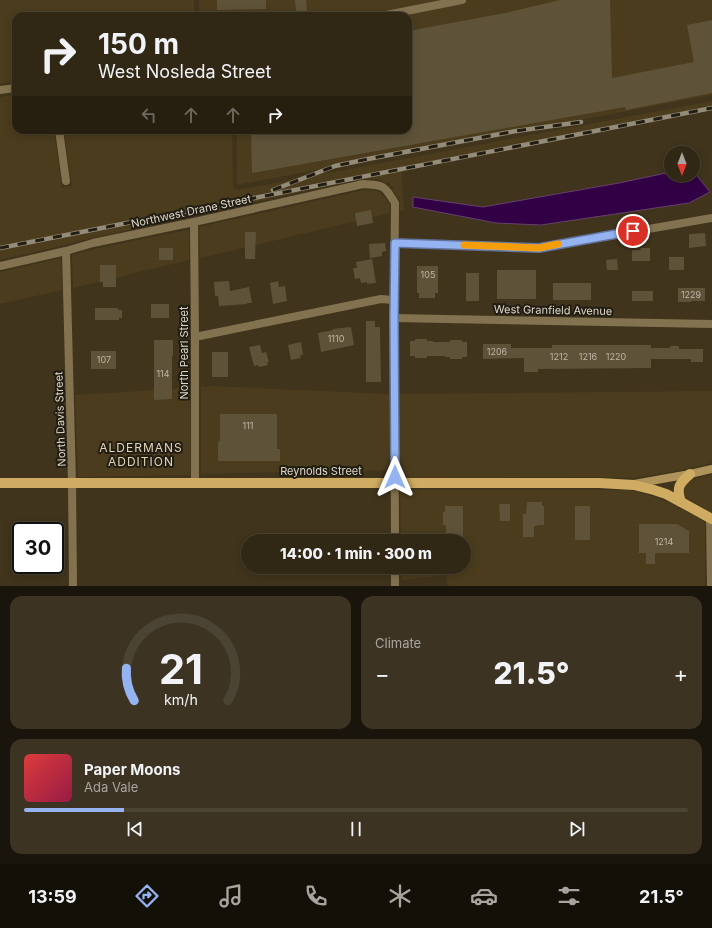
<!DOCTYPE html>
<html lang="en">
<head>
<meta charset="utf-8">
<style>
	body { margin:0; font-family:Inter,sans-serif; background:#3c3322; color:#f1f3f6; height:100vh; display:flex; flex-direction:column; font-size:15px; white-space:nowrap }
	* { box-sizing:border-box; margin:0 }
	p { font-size:13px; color:#a8a5a0 }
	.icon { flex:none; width:22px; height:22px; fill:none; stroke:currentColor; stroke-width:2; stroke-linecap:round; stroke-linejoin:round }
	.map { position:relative; height:586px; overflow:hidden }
	.side { display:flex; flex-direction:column; gap:10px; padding:10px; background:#1a150c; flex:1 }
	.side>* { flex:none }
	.guide { position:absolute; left:12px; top:12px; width:400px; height:122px; border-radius:12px; box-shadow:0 2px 10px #0003,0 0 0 1px #4b4434; background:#302715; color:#f1f3f6; overflow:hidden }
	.needle { width:26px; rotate:180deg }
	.controls { position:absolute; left:664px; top:146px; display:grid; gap:8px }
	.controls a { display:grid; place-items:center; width:36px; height:36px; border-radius:50%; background:#302715; box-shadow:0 2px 10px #0003,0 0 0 1px #4b4434; font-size:20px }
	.speed { position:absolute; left:12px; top:522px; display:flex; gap:8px; font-size:20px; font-weight:700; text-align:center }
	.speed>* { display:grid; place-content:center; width:52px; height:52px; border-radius:50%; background:#302715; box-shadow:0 2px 10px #0003,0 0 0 1px #4b4434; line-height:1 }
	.speed .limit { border:2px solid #111; border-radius:6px; background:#fff; color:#111 }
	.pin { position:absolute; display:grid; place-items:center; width:34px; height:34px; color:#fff; margin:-17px; border:2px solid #fff; border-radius:50%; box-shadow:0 1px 4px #0007 }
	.me { position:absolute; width:44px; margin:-22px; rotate:0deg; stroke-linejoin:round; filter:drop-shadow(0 0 3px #0008) }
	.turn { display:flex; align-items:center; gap:14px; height:84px; padding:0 20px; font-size:18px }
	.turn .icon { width:52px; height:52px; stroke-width:2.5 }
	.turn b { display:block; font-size:28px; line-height:34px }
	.lanes { display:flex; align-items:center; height:38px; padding:0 20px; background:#0003; justify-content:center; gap:20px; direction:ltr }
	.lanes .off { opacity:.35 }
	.big { font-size:30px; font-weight:800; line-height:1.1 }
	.side .tile { flex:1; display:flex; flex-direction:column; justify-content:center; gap:6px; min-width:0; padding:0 14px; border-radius:12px; background:#3c3322 }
	.side .dial { align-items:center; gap:0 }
	.dial svg { height:104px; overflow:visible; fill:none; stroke:#4b4434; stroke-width:7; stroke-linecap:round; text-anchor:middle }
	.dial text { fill:#f1f3f6; stroke:none }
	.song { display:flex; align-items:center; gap:12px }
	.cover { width:48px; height:48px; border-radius:6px; background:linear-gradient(135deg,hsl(0 70% 55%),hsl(340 70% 35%)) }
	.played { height:4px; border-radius:2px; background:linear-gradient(90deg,#95b2f1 15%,#4b4434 15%) }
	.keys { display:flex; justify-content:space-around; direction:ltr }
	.heat { display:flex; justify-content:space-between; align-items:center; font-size:22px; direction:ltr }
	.side .tiles { flex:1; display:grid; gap:10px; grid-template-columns:1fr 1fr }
	.tile:last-child { grid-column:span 2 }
	.trip { position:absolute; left:241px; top:534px; width:230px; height:40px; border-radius:20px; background:#302715; box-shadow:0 2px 10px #0003,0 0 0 1px #4b4434; font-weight:800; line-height:40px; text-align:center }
	.tabs { display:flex; height:64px; justify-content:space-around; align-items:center; background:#131008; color:#a8a5a0 }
	.tabs .icon { width:28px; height:28px }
	.tabs .on { color:#95b2f1 }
	.tabs b { font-size:18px; color:#f1f3f6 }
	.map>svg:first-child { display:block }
	.built { fill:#4b3c1d }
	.water { fill:#320045; stroke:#66416d }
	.building { fill:#5e5239 }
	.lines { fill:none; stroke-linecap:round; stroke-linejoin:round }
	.minor { stroke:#83724f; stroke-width:8 }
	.tertiary { stroke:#83724f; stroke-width:8 }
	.secondary { stroke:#ae935a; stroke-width:8 }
	.primary { stroke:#cfac61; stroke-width:10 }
	.rail-casing { stroke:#948b78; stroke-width:4.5 }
	.rail { stroke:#221d12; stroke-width:3; stroke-dasharray:9; stroke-linecap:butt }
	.route-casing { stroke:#61749d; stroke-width:10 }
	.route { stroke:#95b2f1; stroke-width:7 }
	.slow { stroke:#f59e0b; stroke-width:7 }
	.labels { text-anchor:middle; stroke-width:4; stroke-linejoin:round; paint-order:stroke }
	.number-label { font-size:9px; fill:#bfb6a6 }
	.street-label { font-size:11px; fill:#dfd8ca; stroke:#221d12 }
	.neighbourhood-label { font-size:12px; letter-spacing:1px; fill:#e2d4b8; stroke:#221d12 }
</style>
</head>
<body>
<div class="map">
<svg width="712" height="586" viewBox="0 0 712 586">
	<rect width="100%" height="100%" fill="#40341c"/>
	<g class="built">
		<polygon points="0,0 194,0 194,16 16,16 16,81 0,84"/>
		<polygon points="199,0 712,0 712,95 237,185 237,130 408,130 408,16 199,16"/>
		<polygon points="16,94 16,130 54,130 62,188 72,186 64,130 232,130 233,185 234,189 238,190 712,101 712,106 401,167 404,210 400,211 400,203 399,199 393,190 394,188 391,186 388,182 387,183 379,179 362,178 193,216 189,216 188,217 92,238 65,245 61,245 61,246 0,260 0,97"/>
		<polygon points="364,190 378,191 383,195 390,205 390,213 200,258 199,227"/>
		<polygon points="189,230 189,260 73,288 72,255 94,249"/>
		<polygon points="61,258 62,290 0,304 0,272"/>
		<polygon points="211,386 389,394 389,470 201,474 201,387"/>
		<polygon points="190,388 190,475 78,477 75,395"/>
		<polygon points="712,391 712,463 692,468 691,466 688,469 634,478 630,477 630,478 593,477 400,478 400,394"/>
		<polygon points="712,475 712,512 711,512 685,497 684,489 686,486 692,480"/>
		<polygon points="400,490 629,490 630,491 634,491 653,496 677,506 678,509 681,508 705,522 705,586 448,586 446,575 401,580 401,567 464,567 464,541 401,541"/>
	</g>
	<polygon class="water" points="693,171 710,192 689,203 541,225 496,223 413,207 413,197 483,207 619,183 671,172 671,175 693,175"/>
	<g class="building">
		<polygon points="217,0 266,0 266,9 217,10"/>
		<polygon points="295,0 306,0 307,11 296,11"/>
		<polygon points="560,0 610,0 612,78 694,62 687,25 712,20 712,93 626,110 625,107 252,173 251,130 408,130 408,31 505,13"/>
		<polygon points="371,210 373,223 357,226 355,213"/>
		<polygon points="245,232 256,232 255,259 246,259 245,258"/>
		<polygon points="705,233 706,246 689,248 689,234"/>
		<polygon points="385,243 386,251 382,252 382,256 370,258 369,244"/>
		<rect x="159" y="248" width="14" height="12"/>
		<polygon points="640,248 650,248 650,261 632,261 632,250 641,250"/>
		<rect x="669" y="257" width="15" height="13"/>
		<polygon points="372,259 376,283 367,284 367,282 361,283 360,278 355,279 353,268 357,268 356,262"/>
		<polygon points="617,259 618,270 607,270 606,260"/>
		<polygon points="100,265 116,265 116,287 103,287 103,282 100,282"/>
		<polygon points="417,266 438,266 438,293 435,293 435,298 419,298 419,293 417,293"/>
		<rect x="497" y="270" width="39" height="29"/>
		<rect x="466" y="273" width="13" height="28"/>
		<polygon points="229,281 230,291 249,287 252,303 247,303 247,304 219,306 218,296 215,296 214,282"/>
		<polygon points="278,281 279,287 285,286 287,301 273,304 270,283"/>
		<rect x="553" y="283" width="38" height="17"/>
		<polygon points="678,288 705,288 705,301 691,301 691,302 678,302"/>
		<rect x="632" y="291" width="21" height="10"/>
		<rect x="151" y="304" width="18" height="14"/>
		<polygon points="95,308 118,308 118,310 122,310 122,318 119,318 119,320 95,320"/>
		<polygon points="366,321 375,321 375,327 380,327 381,382 366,382"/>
		<polygon points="351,327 354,345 321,352 318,333 333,330 333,329"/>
		<polygon points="415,339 427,339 427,341 433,341 433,342 450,342 450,340 462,340 462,342 467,342 467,357 462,357 462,359 450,359 450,357 445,357 445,356 427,356 427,358 415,358 415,356 410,356 410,341 415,341"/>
		<polygon points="154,340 173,340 173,356 172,356 172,399 154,400"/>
		<polygon points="301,342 303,355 300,355 301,358 291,360 288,345"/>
		<polygon points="483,344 511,344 511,348 552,348 552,345 651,345 651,348 670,348 670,346 679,346 679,349 703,349 703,362 691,362 691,359 651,359 651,368 538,369 538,372 524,372 524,358 483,359"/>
		<polygon points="260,345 262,353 266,352 269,362 267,362 268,365 259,367 258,365 254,366 249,347"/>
		<rect x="91" y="351" width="25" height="18"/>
		<rect x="212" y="352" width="16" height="25"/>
		<polygon points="220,414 276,414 276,415 277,415 277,449 280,449 280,461 218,461 218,442 220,440"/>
		<polygon points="527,502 542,502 542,506 544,506 544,525 537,525 537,526 534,526 534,537 523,537 523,514 526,514"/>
		<polygon points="499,504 510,504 510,521 500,521"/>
		<polygon points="445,506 463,506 463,541 446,541 446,525 443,525 443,512 445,512"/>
		<rect x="575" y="506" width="15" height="34"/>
		<polygon points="639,524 677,524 689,531 689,553 655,553 655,564 646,564 646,553 639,553"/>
	</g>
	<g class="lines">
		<g class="minor">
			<polyline points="59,130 66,181"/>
			<polyline points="194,222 195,337 195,483"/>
			<polyline points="395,243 539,248 712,218"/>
			<polyline points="66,251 72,483 73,586"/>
			<path d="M0 266 66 251 93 243 194 222 363 184C384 185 384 185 395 203L394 318 395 541"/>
			<polyline points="394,318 712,324"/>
			<polyline points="195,337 381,299 394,300"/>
			<polyline points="710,518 711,586"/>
			<polyline points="395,567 395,586"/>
		</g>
		<g class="tertiary">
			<polyline points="381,16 462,0"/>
			<polyline points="0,90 16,88"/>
		</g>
		<polyline class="secondary" points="634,484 690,474 712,469"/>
		<g class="primary">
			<polyline points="0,483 599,483 634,485 654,490 666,494 681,502 712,519"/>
			<path d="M681 502C676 487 679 484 690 474"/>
		</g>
		<g class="rail-casing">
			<g id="rail">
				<polyline points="273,190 335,166 368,159 516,131 581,122"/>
				<polyline points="0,248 712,108"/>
			</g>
		</g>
		<use href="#rail" class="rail"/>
	</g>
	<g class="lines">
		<g class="route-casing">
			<polyline id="route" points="395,477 394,318 395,243 539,248 633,231"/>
		</g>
		<use href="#route" class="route"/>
		<polyline class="slow" points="464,245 539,248 558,244"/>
	</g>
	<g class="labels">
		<g class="number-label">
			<text x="428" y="278">105</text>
			<text x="691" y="298">1229</text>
			<text x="336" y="342">1110</text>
			<text x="497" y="355">1206</text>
			<text x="559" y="360">1212</text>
			<text x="588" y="360">1216</text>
			<text x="616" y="360">1220</text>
			<text x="104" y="363">107</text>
			<text x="163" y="377">114</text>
			<text x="248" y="429">111</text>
			<text x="664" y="545">1214</text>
		</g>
		<g class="street-label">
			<text transform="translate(191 211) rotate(-12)" y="4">Northwest Drane Street</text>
			<text transform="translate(553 310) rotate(1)" y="4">West Granfield Avenue</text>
			<text transform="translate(184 353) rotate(-90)" y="4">North Pearl Street</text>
			<text transform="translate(60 419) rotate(-92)" y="4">North Davis Street</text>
			<text x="321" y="475">Reynolds Street</text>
		</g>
		<g class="neighbourhood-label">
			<text x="141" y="452">ALDERMANS<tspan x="141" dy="14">ADDITION</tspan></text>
		</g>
	</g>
</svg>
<div class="controls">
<a><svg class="needle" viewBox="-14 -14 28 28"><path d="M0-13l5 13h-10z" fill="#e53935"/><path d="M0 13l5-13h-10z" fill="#a8a5a0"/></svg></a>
</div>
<div class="speed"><div class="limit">30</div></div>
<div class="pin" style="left:633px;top:231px;background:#d93025"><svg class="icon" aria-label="arrive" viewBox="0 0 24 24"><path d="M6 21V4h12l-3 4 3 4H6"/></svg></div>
<svg class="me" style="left:395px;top:477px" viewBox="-20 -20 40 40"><path d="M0-17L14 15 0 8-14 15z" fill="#95b2f1" stroke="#fff" stroke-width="4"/></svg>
<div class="trip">14:00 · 1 min · 300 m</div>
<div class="guide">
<div class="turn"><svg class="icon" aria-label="right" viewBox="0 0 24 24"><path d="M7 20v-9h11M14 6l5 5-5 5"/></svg><div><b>150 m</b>West Nosleda Street</div></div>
<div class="lanes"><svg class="icon off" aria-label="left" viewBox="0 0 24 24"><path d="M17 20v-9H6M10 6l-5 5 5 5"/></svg><svg class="icon off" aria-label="ahead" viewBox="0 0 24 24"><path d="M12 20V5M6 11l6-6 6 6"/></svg><svg class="icon off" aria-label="ahead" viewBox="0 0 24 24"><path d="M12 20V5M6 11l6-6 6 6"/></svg><svg class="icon" aria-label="right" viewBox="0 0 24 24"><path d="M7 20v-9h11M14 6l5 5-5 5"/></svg></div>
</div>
</div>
<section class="side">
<div class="tiles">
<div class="tile dial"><svg viewBox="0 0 100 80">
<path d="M14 69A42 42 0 1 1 86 69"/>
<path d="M14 69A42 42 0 0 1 8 44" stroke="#95b2f1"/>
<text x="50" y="56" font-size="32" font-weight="700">21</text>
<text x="50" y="72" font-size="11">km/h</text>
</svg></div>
<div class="tile"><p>Climate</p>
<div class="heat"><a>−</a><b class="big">21.5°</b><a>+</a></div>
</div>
<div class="tile">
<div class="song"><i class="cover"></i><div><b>Paper Moons</b><p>Ada Vale</p></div></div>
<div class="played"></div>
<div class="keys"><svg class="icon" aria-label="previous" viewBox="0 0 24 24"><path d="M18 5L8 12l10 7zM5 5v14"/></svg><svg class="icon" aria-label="pause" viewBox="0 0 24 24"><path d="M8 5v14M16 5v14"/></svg><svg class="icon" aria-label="next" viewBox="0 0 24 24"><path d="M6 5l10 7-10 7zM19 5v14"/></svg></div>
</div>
</div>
</section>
<nav class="tabs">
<b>13:59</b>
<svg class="icon on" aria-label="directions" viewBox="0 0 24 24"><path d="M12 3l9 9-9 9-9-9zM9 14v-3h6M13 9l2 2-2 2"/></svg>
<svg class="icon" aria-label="music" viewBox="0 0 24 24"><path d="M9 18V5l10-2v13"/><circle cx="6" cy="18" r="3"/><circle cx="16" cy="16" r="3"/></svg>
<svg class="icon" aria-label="phone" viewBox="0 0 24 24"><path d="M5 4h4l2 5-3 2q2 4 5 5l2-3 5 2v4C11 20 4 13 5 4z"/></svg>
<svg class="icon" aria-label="climate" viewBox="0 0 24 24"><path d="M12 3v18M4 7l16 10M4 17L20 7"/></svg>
<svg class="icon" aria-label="car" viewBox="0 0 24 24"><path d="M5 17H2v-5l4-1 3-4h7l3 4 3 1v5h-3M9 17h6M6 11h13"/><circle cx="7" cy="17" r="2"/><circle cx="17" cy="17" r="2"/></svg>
<svg class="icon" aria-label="filters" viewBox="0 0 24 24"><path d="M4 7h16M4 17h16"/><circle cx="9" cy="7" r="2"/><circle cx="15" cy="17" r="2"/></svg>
<b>21.5°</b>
</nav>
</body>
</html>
